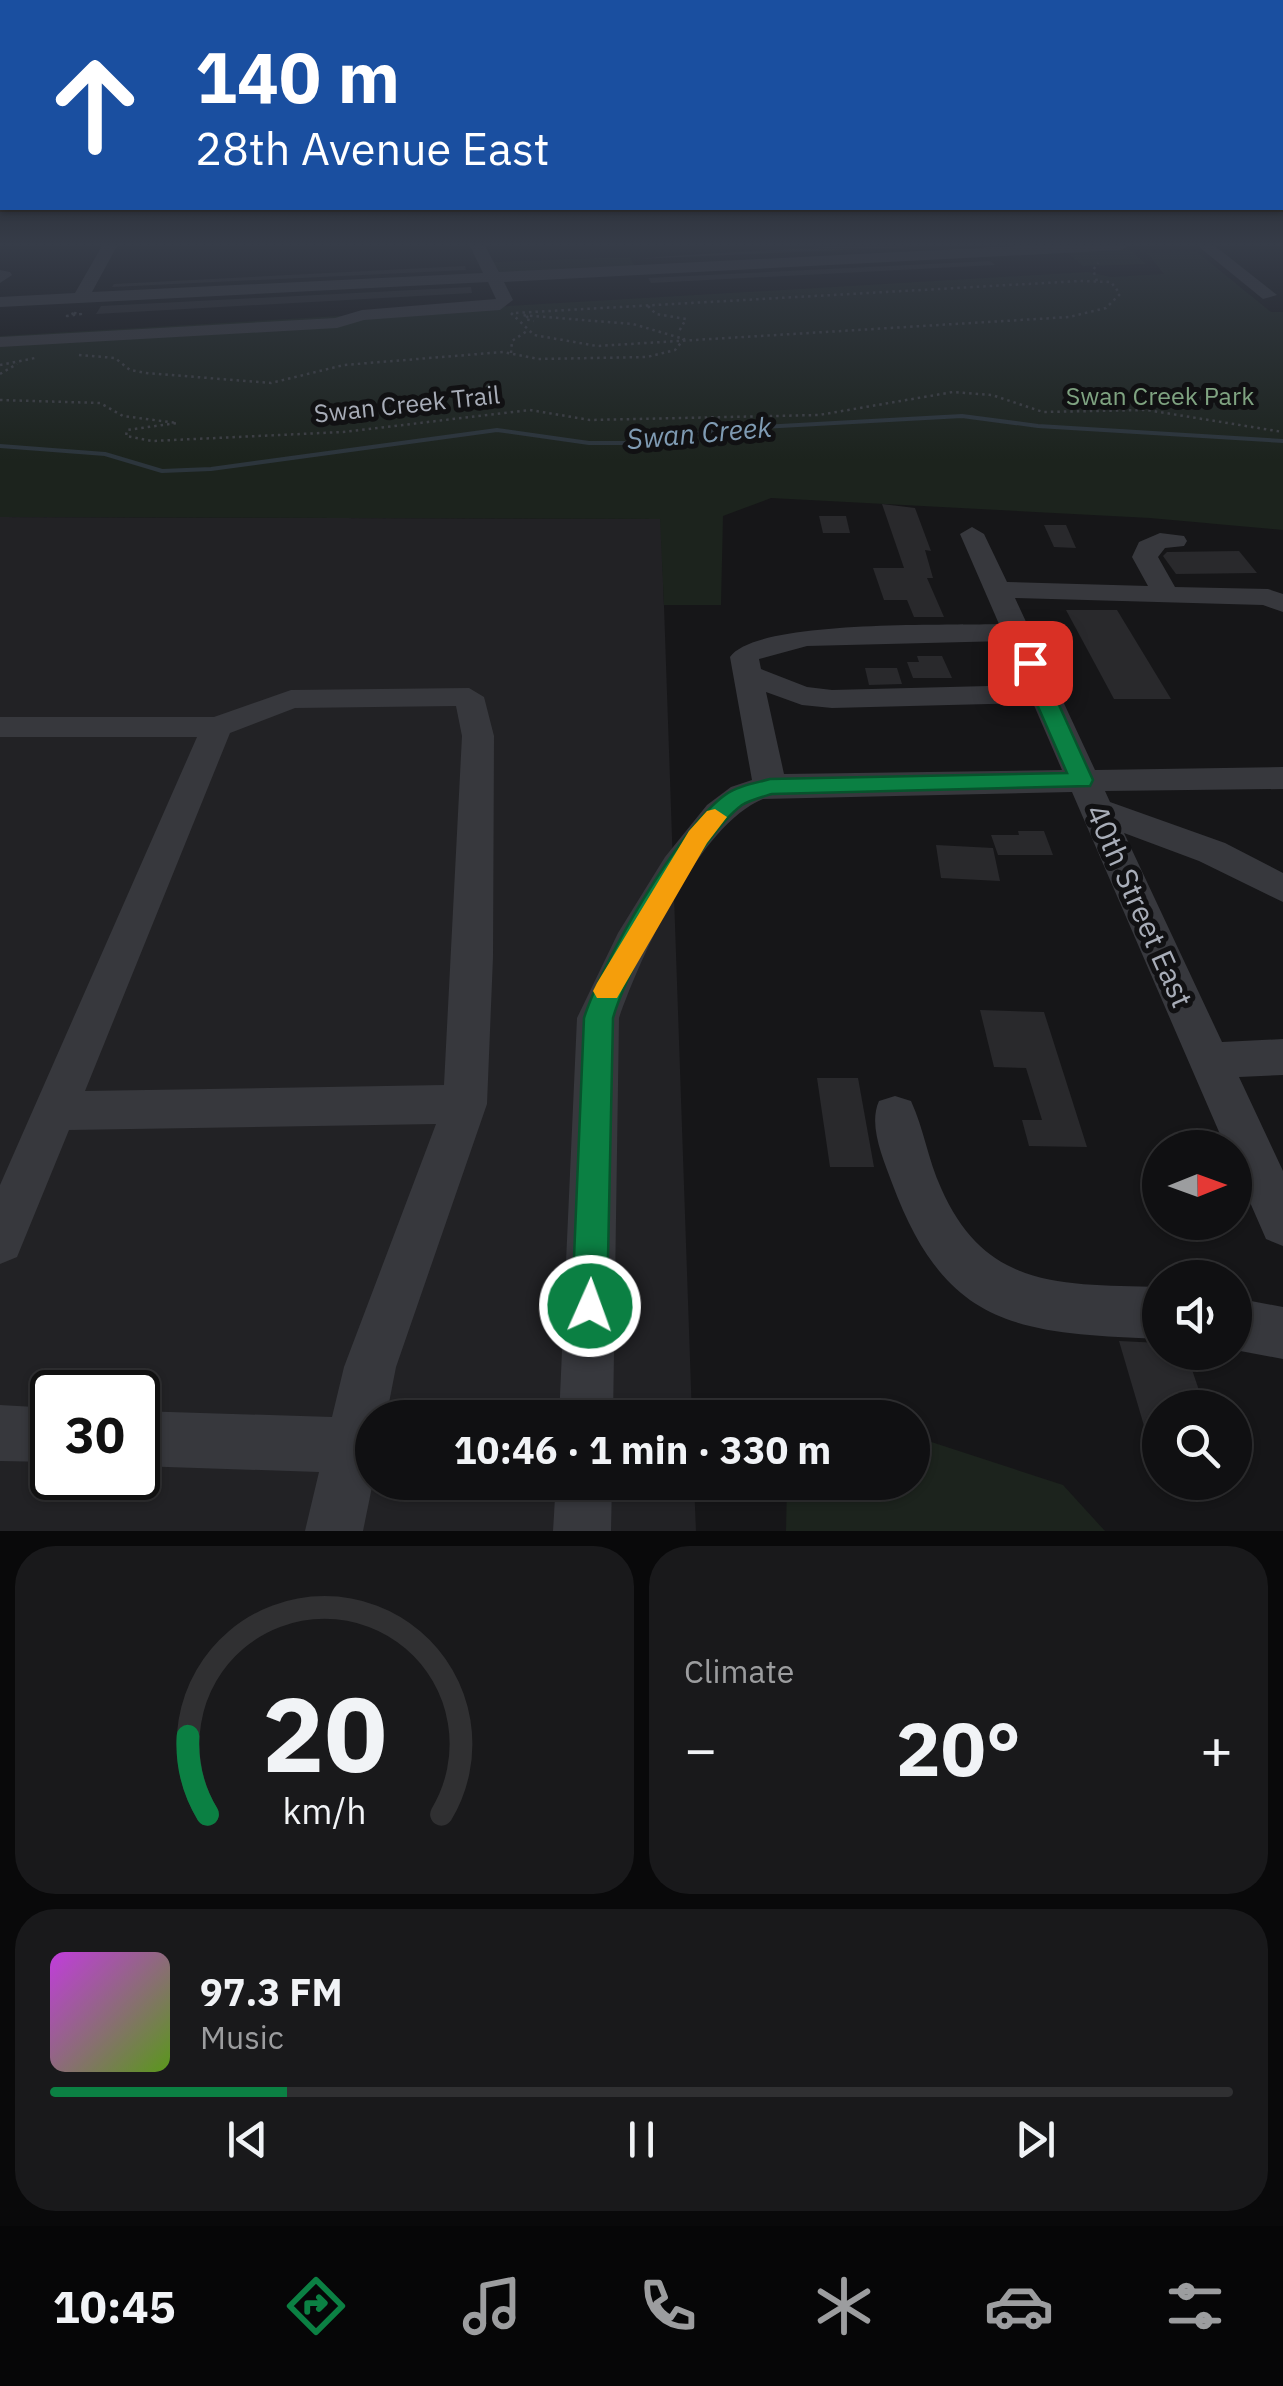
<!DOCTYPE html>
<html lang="en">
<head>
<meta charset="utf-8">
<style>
	body { margin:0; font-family:"IBM Plex Sans",sans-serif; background:#19191b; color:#f1f3f6; height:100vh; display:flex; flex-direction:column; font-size:38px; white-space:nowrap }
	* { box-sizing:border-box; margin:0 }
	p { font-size:32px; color:#9c9d9f }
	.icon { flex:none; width:55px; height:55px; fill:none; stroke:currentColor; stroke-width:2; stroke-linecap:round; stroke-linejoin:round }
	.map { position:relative; height:1531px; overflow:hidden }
	.sheet { display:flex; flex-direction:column; gap:15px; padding:15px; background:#09090a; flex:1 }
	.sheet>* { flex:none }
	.hud { position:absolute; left:0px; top:0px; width:1285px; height:210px; box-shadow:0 2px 8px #0004,0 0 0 2px #303032; background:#1a4fa0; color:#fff; overflow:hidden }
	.needle { width:65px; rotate:89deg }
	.buttons { position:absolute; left:1142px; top:1130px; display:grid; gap:20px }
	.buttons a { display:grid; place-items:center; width:110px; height:110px; border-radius:50%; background:#101012; box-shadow:0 2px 8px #0004,0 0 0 2px #303032; font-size:50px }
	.speed { position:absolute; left:30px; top:1370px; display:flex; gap:20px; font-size:50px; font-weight:700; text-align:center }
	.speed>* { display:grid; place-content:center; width:130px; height:130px; border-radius:50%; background:#101012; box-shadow:0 2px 8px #0004,0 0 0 2px #303032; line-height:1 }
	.speed .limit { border:5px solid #111; border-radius:15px; background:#fff; color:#111 }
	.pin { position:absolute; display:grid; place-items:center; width:85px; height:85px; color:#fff; margin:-42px; border-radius:20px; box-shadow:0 5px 15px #0006 }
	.me { position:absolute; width:110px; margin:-55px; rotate:2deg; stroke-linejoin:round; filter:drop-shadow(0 0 8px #0008) }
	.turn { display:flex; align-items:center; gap:35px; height:210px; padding:0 30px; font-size:45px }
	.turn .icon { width:130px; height:130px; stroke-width:2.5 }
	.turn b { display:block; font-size:70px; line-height:85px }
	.big { font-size:75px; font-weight:700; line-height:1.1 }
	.sheet .tile { flex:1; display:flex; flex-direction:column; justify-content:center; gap:15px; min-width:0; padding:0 35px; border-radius:40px; background:#19191b }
	.sheet .dial { align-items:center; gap:0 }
	.dial svg { height:260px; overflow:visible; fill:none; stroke:#303032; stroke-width:7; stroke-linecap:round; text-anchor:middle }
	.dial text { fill:#f1f3f6; stroke:none }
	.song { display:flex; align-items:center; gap:30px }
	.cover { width:120px; height:120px; border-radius:15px; background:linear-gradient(135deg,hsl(290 70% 55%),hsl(90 70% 35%)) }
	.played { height:10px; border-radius:5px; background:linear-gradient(90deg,#0b8043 20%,#303032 20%) }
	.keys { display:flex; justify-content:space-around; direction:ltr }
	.heat { display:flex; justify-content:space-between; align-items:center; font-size:55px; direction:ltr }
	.sheet .tiles { flex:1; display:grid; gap:15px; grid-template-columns:1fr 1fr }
	.tile:last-child { grid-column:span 2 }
	.trip { position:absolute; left:355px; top:1400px; width:575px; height:100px; border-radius:50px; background:#101012; box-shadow:0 2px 8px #0004,0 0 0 2px #303032; font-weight:700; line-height:100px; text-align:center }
	.tabs { display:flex; height:160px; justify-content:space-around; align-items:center; background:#060607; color:#9c9d9f }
	.tabs .icon { width:70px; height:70px }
	.tabs .active { color:#0b8043 }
	.tabs b { font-size:45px; color:#f1f3f6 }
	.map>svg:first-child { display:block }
	.built { fill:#222225; fill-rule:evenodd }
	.green { fill:#1c231d }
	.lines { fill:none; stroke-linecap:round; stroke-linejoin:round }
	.stream { stroke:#2c353c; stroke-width:4 }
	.building { fill:#29292c }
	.path { stroke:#3d3f44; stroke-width:2.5; stroke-dasharray:2.5 4; stroke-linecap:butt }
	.minor { fill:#37383d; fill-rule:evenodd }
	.route { fill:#0b8043; stroke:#07532c; stroke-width:2.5 }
	.slow { fill:#f59e0b }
	.labels { text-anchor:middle; stroke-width:10; stroke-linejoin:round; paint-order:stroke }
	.far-park-label { font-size:25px; fill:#7fa381; stroke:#111113 }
	.far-street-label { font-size:25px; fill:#a8adb8; stroke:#111113 }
	.far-water-label { font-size:28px; font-style:italic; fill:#7f9bb3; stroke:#111113 }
	.street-label { font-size:30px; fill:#a8adb8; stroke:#111113 }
</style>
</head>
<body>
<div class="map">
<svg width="1283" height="1531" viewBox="0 0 1283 1531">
	<rect width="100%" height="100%" fill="#161618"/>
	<path class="built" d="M0 517 661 519 692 1417 372 1418V1482L694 1483 696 1531H0ZM52 1392H138V1478H52Z"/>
	<g class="green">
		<polygon points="1128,248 1146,264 1083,266 1066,251"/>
		<polygon points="1197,252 1271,312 1283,312 1283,530 1150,518 771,498 723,516 721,605 664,605 660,519 0,517 0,336 1088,272 1111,277 1164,274 1147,253"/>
		<polygon points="630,257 635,267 500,272 492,262"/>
		<polygon points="913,1436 1063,1485 1105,1531 786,1531 787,1483 912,1482"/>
	</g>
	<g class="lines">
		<polyline class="stream" points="0,446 105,454 162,471 211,469 497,430 589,443 631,443 724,429 962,416 1038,426 1283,441"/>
	</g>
	<g class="building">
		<polygon points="843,246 935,246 637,259 670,256"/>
		<polygon points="990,261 995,265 651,283 648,278"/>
		<polygon points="465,266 466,270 112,287 114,284"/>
		<polygon points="471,287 472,293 96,314 101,306"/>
		<polygon points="882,504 915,508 931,551 925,550 933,578 927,578 944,617 914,617 907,600 884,600 873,568 904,568"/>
		<polygon points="819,516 846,516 850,533 823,533"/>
		<polygon points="1044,525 1066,525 1076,548 1054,547"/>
		<polygon points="1239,551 1257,573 1176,574 1163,556 1167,552"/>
		<polygon points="1066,610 1117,610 1171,699 1114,699"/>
		<polygon points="917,656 942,656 952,678 913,678 907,662 919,662"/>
		<polygon points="865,668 897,668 902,684 869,685"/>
		<polygon points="1018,831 1044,831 1053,855 998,855 991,835 1019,835"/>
		<polygon points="936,845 993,848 1000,881 941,878"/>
		<polygon points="980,1010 1044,1012 1087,1147 1029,1146 1022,1120 1042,1120 1026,1068 994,1067"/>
		<polygon points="817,1078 858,1078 874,1167 830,1167"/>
		<polygon points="1119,1341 1160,1343 1160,1352 1186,1352 1205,1408 1160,1408 1160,1463 1155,1463"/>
	</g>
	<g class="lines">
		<g class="path">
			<polyline points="1097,281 1093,270 1098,263"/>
			<polyline points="648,306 656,314 686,319 678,333"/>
			<polygon points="74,313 81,314 67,316"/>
			<polyline points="511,313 534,335 597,346 1069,317 1106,308 1120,294 1111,282 1080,281 514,313"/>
			<polyline points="528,316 525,319 534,321"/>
			<polyline points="511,353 512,341 527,331"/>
			<polyline points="79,355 115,358 130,370 146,373 271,383 344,365 503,352 538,359 647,357 675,350 684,339 633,324 520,315"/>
			<polyline points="0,365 35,358"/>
			<polyline points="0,374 17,364"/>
			<polyline points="0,400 100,403 123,416 177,423 127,430 126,436 152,441 343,432 530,410 590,420 819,415 953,392 992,395 1043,412 1147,410 1283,432"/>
		</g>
		<g class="minor">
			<polygon points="102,246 117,246 92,292 483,273 470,246 485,246 499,272 1020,246 1128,246 1121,250 504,282 513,300 500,310 364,320 337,328 0,347 0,337 335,318 362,310 496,299 488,282 0,307 0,297 75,293"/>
			<polygon points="1198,246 1215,246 1277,295 1263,299"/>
			<polygon points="0,270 10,272 12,275 0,283"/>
			<path d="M972 527 984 534 1007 582 1148 586 1132 557 1139 542 1160 533 1184 536 1187 541 1184 546 1165 548 1158 557 1175 587 1268 589 1283 594V612L1263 605 1015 598 1095 770 1283 767V789L1105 791 1110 802 1225 843 1283 873V902L1199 861 1124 833 1222 1042 1283 1039V1075L1239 1077 1283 1171V1246L1266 1239 1235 1168V1148H1226L1072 792 763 799C699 825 641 956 619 1018L613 1418H559L577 1018 618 933 665 857 707 805 731 787 752 780 730 657C756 619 948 626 999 624L960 534ZM1006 641 1025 685 832 690 807 687 761 669 759 659 807 646ZM766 692 802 705 832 708 1033 703 1062 770 784 774Z"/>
			<path d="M469 688 484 697 494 736 493 957 487 1104 396 1367 386 1418H372L373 1482 363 1531H305L319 1472 138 1466V1411L332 1417 344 1367 436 1124 69 1130 17 1257 0 1264V1185L197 737H0V717H214L291 690ZM456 706 462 736 444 1085 85 1091 230 733 295 708Z"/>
			<path d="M895 1096 911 1101C924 1129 928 1160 941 1188 986 1291 1064 1284 1160 1287V1339C1019 1333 946 1329 892 1183 883 1158 868 1125 879 1101Z"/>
			<polygon points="1235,1298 1283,1307 1283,1359 1235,1350"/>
			<polygon points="0,1405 52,1408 52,1462 0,1461"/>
			<polygon points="556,1482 612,1482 611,1531 553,1531"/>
		</g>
	</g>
	<linearGradient id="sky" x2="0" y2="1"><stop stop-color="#0c0c0d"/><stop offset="0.53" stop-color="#363c48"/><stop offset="1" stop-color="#363c48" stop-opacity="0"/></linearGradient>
	<rect width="1283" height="461" fill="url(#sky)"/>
	<path class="route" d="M1030 657 1040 663 1093 780 1090 786 772 794C762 797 750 800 742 805 700 836 627 968 613 1018L607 1306 602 1318 590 1324 577 1318 572 1306 584 1018C601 964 679 828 725 795 737 786 756 783 770 779L1067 773 1019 663Z"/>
	<polygon class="slow" points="715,809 727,817 707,843 617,998 597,998 593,991 597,983 689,831 707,811"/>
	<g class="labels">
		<g class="far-park-label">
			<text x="1160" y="405">Swan Creek Park</text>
		</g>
		<g class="far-street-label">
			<text transform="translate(407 404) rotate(-6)" y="9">Swan Creek Trail</text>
		</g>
		<g class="far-water-label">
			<text transform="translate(699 433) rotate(-5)" y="10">Swan Creek</text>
		</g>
		<g class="street-label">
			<text transform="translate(1139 906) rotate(66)" y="10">40th Street East</text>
		</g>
	</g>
</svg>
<div class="buttons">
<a><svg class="needle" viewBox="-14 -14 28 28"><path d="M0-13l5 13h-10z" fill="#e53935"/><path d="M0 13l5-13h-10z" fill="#9c9d9f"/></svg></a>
<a><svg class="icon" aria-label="sound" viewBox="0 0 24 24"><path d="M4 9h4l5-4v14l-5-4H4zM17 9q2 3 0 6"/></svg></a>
<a><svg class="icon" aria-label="search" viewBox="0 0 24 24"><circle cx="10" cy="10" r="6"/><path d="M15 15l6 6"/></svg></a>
</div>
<div class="speed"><div class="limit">30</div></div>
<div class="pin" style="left:1030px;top:663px;background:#d93025"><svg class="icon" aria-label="arrive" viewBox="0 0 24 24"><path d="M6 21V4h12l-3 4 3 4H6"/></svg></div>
<svg class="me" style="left:590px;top:1306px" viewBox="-20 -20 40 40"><circle r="17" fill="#0b8043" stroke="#fff" stroke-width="3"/><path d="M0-11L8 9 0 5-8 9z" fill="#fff"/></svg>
<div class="trip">10:46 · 1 min · 330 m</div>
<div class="hud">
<div class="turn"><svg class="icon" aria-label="ahead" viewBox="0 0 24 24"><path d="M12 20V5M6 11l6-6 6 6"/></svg><div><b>140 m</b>28th Avenue East</div></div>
</div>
</div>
<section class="sheet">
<div class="tiles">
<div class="tile dial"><svg viewBox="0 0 100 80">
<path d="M14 69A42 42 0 1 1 86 69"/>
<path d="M14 69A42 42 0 0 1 8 45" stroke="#0b8043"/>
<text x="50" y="56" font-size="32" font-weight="700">20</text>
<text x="50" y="72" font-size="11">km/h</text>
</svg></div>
<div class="tile"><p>Climate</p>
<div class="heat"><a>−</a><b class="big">20°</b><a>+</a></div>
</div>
<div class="tile">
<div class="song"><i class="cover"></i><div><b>97.3 FM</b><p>Music</p></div></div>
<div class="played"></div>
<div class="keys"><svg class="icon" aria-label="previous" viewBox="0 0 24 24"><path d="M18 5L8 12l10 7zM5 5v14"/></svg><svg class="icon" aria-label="pause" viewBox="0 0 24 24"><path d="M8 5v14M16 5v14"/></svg><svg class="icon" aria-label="next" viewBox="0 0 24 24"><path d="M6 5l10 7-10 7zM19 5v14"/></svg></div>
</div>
</div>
</section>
<nav class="tabs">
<b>10:45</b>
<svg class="icon active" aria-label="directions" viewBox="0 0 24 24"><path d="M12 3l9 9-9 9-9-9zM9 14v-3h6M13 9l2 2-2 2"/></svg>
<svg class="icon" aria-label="music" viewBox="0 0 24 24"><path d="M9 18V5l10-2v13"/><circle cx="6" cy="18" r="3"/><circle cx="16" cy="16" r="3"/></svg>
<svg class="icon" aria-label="phone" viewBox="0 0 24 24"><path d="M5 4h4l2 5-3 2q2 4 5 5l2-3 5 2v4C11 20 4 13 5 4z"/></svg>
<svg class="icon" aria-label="climate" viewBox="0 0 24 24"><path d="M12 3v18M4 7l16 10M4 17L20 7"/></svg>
<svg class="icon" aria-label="car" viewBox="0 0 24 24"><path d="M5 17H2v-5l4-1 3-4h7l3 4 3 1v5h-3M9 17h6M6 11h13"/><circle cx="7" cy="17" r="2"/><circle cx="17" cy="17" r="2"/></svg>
<svg class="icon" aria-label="filters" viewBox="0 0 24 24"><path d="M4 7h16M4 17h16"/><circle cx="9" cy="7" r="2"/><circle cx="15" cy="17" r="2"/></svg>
</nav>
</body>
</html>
